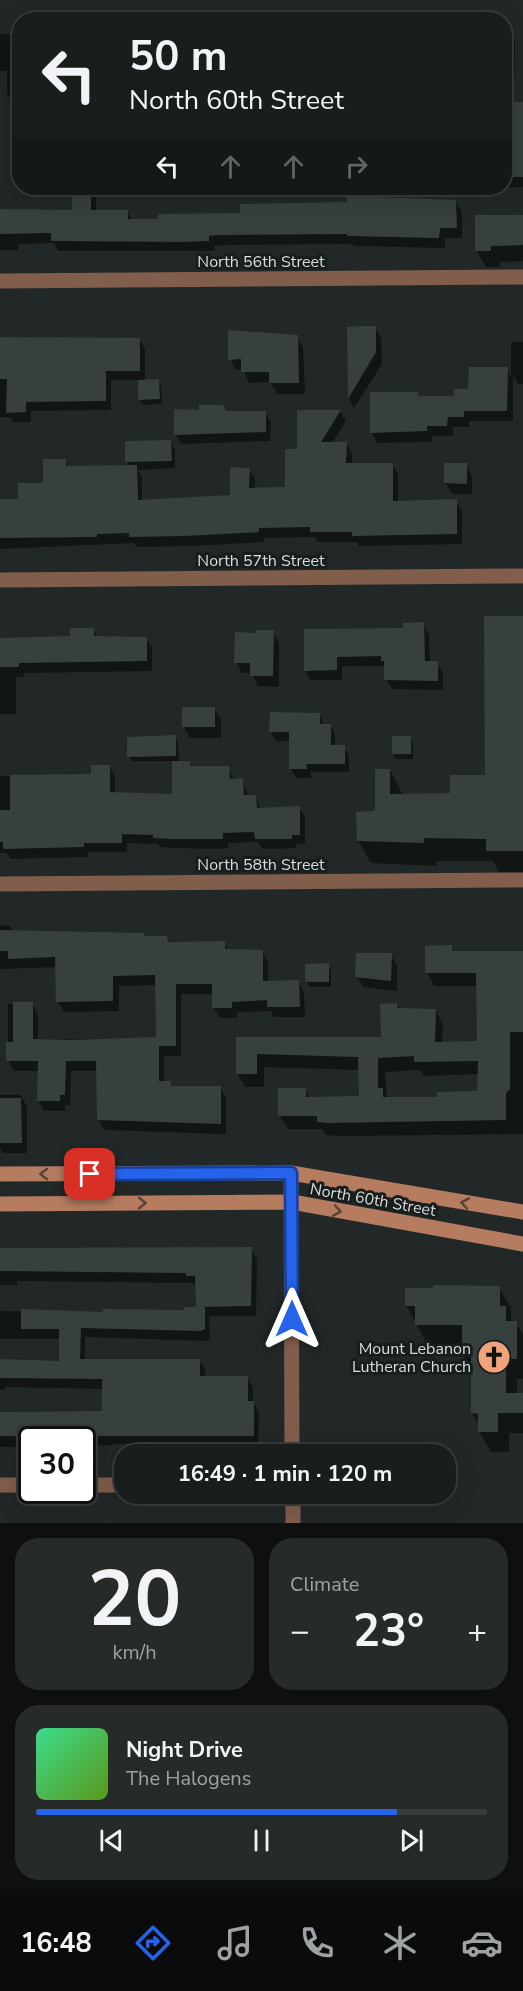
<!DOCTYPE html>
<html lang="en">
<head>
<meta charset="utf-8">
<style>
	body { margin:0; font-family:"Nunito Sans",sans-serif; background:#262b2a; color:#f1f3f6; height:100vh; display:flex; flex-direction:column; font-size:22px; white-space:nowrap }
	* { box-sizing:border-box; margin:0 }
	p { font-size:20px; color:#9fa2a4 }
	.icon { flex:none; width:33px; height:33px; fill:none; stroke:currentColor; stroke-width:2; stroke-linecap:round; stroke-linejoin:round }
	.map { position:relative; height:1523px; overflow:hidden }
	.drawer { display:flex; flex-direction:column; gap:15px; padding:15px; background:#0e1010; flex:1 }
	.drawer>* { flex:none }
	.hud { position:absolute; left:12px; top:12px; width:500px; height:183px; border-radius:24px; box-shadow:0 6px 24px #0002,0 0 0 2px #373c3b; background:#191e1d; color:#f1f3f6; overflow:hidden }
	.speed { position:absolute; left:18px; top:1426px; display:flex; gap:12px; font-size:30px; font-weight:700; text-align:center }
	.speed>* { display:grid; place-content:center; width:78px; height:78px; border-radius:50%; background:#191e1d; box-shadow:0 6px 24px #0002,0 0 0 2px #373c3b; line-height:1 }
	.speed .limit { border:3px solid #111; border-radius:9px; background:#fff; color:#111 }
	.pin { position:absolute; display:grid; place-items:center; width:51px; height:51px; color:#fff; margin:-26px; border-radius:12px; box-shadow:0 3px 9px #0006 }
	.me { position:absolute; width:66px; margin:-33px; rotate:0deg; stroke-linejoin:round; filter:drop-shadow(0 0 4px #0008) }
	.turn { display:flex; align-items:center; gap:21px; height:126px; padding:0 18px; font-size:27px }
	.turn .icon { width:78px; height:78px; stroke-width:2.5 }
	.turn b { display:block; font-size:42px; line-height:51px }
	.lanes { display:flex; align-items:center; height:57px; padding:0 18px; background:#0003; justify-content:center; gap:30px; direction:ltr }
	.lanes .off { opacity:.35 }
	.big { font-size:45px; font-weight:700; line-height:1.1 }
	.drawer .widget { flex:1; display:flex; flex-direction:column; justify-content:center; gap:9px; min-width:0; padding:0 21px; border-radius:24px; background:#262b2a }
	.drawer .dial { align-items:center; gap:0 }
	.dial b { font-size:78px; line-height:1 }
	.song { display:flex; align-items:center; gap:18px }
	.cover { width:72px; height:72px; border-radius:9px; background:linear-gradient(135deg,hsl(150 70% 55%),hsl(90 70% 35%)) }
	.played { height:6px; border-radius:3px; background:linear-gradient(90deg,#2563eb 80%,#373c3b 80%) }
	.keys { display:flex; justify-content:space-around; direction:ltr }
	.heat { display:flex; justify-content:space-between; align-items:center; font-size:33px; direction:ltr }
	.drawer .tiles { flex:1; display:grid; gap:15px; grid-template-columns:1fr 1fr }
	.widget:last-child { grid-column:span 2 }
	.trip { position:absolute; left:114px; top:1444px; width:342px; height:60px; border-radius:24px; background:#191e1d; box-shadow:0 6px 24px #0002,0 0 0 2px #373c3b; font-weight:700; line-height:60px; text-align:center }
	.tab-bar { display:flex; height:96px; justify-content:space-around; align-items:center; background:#0a0c0c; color:#9fa2a4 }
	.tab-bar .icon { width:42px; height:42px }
	.tab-bar .on { color:#2563eb }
	.tab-bar b { font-size:27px; color:#f1f3f6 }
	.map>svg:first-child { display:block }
	.shadow { fill:#0007; fill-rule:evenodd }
	.building { fill:#38403f; fill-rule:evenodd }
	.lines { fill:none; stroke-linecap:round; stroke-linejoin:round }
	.street { stroke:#815d4c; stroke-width:15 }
	.secondary { stroke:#b57c5f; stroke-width:15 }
	.oneway { stroke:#574437 }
	.route-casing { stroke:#184099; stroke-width:15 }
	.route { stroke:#2563eb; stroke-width:10 }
	.labels { text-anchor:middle; stroke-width:6; stroke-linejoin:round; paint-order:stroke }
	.street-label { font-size:16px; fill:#d9dddc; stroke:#181e1d }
	.poi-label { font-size:16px; fill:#d9dddc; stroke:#181e1d; text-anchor:end }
</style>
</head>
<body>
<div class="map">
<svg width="523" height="1523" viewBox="0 0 523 1523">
	<rect width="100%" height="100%" fill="#212827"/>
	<g class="shadow">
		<polygon points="504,29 509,29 515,39 515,75 504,75"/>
		<polygon points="0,34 10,34 13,39 20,39 20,105 14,105 7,94 7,71 0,71"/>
		<rect x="504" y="104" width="19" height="83"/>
		<polygon points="73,188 96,188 96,211 127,211 133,221 455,201 462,212 462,238 445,238 445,248 354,246 353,244 225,245 214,246 214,251 58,251 54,243 18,244 18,250 0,250 0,211 74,211"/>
		<polygon points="523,217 523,261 500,262 500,267 486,267 477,251"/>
		<polygon points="375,327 381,338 382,364 354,408 349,399 349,329"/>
		<polygon points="297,337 303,348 305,394 277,394 270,382 249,383 243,370 236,370 230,359"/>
		<polygon points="0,338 139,339 145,349 145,381 158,381 161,386 162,404 143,405 140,400 140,380 111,380 111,410 31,411 31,422 13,422 11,417 0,417"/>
		<polygon points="511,342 523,342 523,384 518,384 513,376 513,421 469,421 469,427 453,427 453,436 432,436 432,442 377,443 371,432 417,394 419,398 456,397 507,369 511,377"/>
		<polygon points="200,411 265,413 271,422 270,441 181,444 175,434"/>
		<polygon points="340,411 346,421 332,443 346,443 352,453 352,464 392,464 398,474 398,503 456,501 462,511 462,544 359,546 357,542 318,542 315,537 264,538 264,542 191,546 136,547 134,543 0,549 0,500 20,500 45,485 65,461 69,468 130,467 127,462 170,442 175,450 175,468 138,470 142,477 142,501 232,496 249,469 255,479 255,489 286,489 298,450"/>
		<polygon points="466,464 472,476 472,494 452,494 446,483"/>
		<polygon points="523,618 523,873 500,874 493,861 436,861 437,866 371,863 358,840 375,813 390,770 403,795 452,795 487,777"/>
		<polygon points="423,624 429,634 430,663 437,663 443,673 443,690 392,689 386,679 386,666 342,666 342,680 311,680 305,670 305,630 405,630"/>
		<polygon points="93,630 98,638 146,638 152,648 152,671 24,673 24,677 16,677 16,714 0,714 0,639 72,637"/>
		<polygon points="273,632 279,643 279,687 258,686 251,673 242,673 236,662 236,634"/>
		<polygon points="214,708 221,719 221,738 190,738 184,727"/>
		<polygon points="319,714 324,725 330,725 335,734 335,747 344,747 349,755 349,772 311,772 311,778 296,778 291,769 290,741 276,741 271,732"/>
		<polygon points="175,737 178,742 179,763 189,763 192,768 228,768 234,780 242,779 248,796 255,796 261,810 299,808 305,817 305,844 296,844 297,848 262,849 258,842 228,843 228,848 218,849 178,848 160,847 158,844 127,843 127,852 88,852 88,857 10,859 7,853 0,853 0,776 92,775 109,766 115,776 115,794 173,795 173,761 132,761 129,756"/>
		<polygon points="410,738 413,743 413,759 396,759 393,754"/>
		<polygon points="0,925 10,926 13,931 166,937 170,943 224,943 229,951 262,951 268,962 268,983 298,982 304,992 305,1017 274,1017 271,1011 237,1012 237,1018 220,1018 214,1008 214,994 181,994 181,1056 164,1056 164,1083 170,1083 173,1087 220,1087 226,1098 226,1134 104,1130 98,1119 98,1071 71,1071 70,1105 65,1105 65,1111 44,1111 38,1100 39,1071 14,1071 8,1060 8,1004 32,1003 38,1014 38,1040 158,1038 157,985 119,986 119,1011 64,1012 58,1002 57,967 0,969"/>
		<path d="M451 947 455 953 523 952V1134L338 1136 326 1135 323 1129H288L280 1116 305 1090 310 1098H360V1070L264 1067V1087H245L237 1073V1038H382L396 1005 399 1009 435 1010 443 1024 442 1043 478 1042V986H434L427 972ZM420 1070 424 1076 479 1074V1093L439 1098H387L385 1072Z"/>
		<polygon points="391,955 397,966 397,991 363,987 357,976"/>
		<polygon points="328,965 331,970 331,987 310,987 307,982"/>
		<polygon points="0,1088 0,1095 20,1095 27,1106 27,1153 3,1153 0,1148"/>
		<polygon points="251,1249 257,1259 256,1316 209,1316 210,1339 206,1341 85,1337 85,1360 199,1360 205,1370 205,1377 247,1378 253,1387 253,1402 259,1412 258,1445 121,1444 82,1447 82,1440 32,1440 32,1447 0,1447 0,1413 103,1412 103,1389 5,1387 5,1390 0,1390 0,1362 60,1362 61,1339 0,1339 0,1311 104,1314 185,1311 198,1308 197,1286 191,1283 17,1281 17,1285 0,1285 0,1250"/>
		<polygon points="499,1288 511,1308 511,1318 523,1334 523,1379 517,1379 517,1394 523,1394 523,1433 509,1433 509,1452 491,1452 479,1431 479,1425 472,1413 472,1370 463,1354 463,1345 428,1345 406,1305"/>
	</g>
	<g class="building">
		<rect x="504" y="102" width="19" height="75"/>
		<polygon points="72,188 91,188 91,210 128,210 128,219 158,219 158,214 240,213 240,204 347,202 347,196 456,200 457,228 440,228 439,238 347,236 347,234 218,235 209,236 209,241 183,242 51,241 51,233 0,234 0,209 72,210"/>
		<polygon points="475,215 523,215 523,245 491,246 491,251 475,251"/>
		<polygon points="361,326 376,326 376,352 348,399 347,327"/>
		<polygon points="228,330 298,335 299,383 269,383 269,372 241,372 241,359 228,360"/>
		<polygon points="0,337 140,338 140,371 106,371 106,401 26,402 26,412 6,413 7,379 0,379"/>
		<polygon points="469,367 508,367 507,411 464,411 464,417 448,417 447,426 427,426 427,431 370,433 370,392 418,392 418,396 454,396 454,389 468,389"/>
		<polygon points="159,379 160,399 138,400 138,380"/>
		<polygon points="199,405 223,405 226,411 266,411 266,432 174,435 174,409 199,410"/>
		<polygon points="297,410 341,410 321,442 347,442 346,463 393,463 393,501 457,499 457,534 352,536 352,532 310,532 310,527 259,528 259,532 185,536 129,537 129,533 97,534 97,537 0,538 0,499 18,499 18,483 43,483 43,459 66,459 66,466 137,465 138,500 230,495 230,467 250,468 249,488 285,487 285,449 297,449"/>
		<polygon points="171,440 172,461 125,462 125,441"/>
		<polygon points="444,463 467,463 467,484 444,483"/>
		<polygon points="484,616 523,616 523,851 486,851 486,839 424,838 424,843 357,841 356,812 374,811 375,809 375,769 390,769 390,794 450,793 450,775 485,775"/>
		<polygon points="424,622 425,661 438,661 438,681 384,680 384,661 381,661 381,656 337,657 337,670 304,671 304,629 403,628 403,623"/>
		<polygon points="70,628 94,628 94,636 147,637 147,661 19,663 19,667 0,667 0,638 70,636"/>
		<polygon points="256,630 274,630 273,676 250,676 250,663 234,663 235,632 256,633"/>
		<rect x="182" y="707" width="33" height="20"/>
		<polygon points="270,712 320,713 320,724 331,724 331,745 345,745 345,764 306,764 307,769 289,769 289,732 269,732"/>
		<polygon points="176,735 176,756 127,757 127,737"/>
		<rect x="392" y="736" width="19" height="18"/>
		<polygon points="172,761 190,761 190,766 229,766 230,779 243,778 244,795 256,795 257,808 300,806 300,835 292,835 292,839 255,839 254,832 223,833 223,839 172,839 153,838 153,835 122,834 122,843 84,843 84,847 3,849 3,842 0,842 0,810 10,810 10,775 91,774 91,765 110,765 110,792 172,794"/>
		<polygon points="0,930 144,933 144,936 167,936 168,942 225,941 225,949 263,950 263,981 299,980 300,1007 267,1007 267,1000 232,1002 232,1008 212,1008 212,984 176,984 176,1046 159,1046 159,1081 171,1081 171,1086 221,1086 221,1124 97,1120 96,1061 66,1061 65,1095 60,1095 60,1101 37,1101 38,1061 6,1061 6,1042 13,1042 13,1002 33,1002 33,1039 71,1040 156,1037 155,975 113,976 113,1001 56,1002 55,957 8,959 8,951 0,951"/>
		<path d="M452 945V951H523V1032H510V1089L506 1093V1120L329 1123 317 1122V1116H278V1088H306V1097L359 1096 358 1057 257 1054V1074H236V1037H381L380 1004 397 1003V1008L436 1009 435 1042 477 1041 476 973H425V946ZM414 1056V1062L478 1061 477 1091 437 1092V1097H383V1088H378V1058Z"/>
		<polygon points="356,953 392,953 391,981 355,977"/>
		<polygon points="329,963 329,982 305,982 305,964"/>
		<polygon points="0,1098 21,1098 22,1143 0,1143"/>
		<polygon points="252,1247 251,1306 200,1307 205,1307 205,1329 200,1331 81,1328 80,1359 200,1359 200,1376 248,1376 248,1401 254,1401 254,1436 0,1436 0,1412 102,1411 102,1379 0,1378 0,1359 59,1361 59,1329 21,1329 21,1309 103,1312 103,1309 184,1310 184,1307 196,1307 195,1276 186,1276 186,1273 0,1271 0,1248"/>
		<polygon points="433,1285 500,1286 500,1306 506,1306 506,1321 517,1321 517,1359 506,1359 506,1393 523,1393 523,1413 498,1413 498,1432 478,1432 478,1414 471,1413 471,1355 462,1355 462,1325 415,1325 415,1306 405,1306 405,1288 433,1288"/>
	</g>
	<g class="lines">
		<g class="street">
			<polyline points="0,281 523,277"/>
			<polyline points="0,580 523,576"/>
			<polyline points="0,884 523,880"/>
			<polyline points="291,1173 292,1455"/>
			<polyline points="0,1485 32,1485"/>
			<polyline points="82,1485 124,1485"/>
			<polyline points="293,1494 293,1523"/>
		</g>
		<g class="secondary">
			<polyline points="0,1174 291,1173 523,1212"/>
			<polyline points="0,1204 292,1202 523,1244"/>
		</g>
	</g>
	<defs><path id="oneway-chevron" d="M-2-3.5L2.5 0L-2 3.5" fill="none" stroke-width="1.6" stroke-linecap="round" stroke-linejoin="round" transform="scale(1.5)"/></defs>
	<g class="oneway">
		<use href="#oneway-chevron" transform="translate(44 1174) rotate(180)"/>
		<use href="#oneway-chevron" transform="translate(142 1203)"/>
		<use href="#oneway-chevron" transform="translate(465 1203) rotate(-170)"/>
		<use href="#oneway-chevron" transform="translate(337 1211) rotate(10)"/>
	</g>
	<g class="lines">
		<g class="route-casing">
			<polyline id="route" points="90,1174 291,1173 292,1319"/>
		</g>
		<use href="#route" class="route"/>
	</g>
	<defs>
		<g id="church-disc" transform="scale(1.725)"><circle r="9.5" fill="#f0a27a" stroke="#181e1d"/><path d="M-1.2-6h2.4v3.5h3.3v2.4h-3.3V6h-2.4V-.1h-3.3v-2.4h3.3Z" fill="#111"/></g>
	</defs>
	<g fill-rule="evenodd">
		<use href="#church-disc" x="494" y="1357"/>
	</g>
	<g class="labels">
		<g class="street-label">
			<text x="261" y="267">North 56th Street</text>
			<text x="261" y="566">North 57th Street</text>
			<text x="261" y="870">North 58th Street</text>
			<text transform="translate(373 1199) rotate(10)" y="6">North 60th Street</text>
		</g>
		<g class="poi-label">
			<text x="471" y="1354">Mount Lebanon<tspan x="471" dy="18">Lutheran Church</tspan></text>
		</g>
	</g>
</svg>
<div class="speed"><div class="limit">30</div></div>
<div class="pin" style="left:90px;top:1174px;background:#d93025"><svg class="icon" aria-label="arrive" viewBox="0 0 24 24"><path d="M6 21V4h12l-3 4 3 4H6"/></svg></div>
<svg class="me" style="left:292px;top:1319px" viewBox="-20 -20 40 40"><path d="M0-17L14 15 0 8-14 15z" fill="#2563eb" stroke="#fff" stroke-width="4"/></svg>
<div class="trip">16:49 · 1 min · 120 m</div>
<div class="hud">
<div class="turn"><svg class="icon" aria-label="left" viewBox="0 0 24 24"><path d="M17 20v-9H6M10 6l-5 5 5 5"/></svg><div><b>50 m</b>North 60th Street</div></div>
<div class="lanes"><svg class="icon" aria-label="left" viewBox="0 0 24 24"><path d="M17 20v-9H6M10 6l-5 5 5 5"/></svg><svg class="icon off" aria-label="ahead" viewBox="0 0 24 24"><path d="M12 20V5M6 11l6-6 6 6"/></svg><svg class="icon off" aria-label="ahead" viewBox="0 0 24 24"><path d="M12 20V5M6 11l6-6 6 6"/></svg><svg class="icon off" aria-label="right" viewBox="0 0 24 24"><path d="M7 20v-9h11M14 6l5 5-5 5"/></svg></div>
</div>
</div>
<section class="drawer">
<div class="tiles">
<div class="widget dial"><b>20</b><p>km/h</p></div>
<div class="widget"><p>Climate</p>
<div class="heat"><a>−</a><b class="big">23°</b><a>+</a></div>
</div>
<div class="widget">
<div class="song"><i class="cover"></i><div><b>Night Drive</b><p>The Halogens</p></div></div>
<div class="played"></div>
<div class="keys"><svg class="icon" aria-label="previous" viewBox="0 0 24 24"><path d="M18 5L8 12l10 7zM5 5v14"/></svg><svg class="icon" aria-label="pause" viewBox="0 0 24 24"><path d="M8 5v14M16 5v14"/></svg><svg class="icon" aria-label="next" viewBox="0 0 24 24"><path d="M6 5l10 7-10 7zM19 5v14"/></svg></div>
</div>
</div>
</section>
<nav class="tab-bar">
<b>16:48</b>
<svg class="icon on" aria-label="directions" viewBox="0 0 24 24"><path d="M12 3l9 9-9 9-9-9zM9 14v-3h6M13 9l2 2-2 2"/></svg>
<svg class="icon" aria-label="music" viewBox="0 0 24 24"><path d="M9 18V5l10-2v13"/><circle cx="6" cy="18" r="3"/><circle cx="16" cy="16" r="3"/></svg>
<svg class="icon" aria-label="phone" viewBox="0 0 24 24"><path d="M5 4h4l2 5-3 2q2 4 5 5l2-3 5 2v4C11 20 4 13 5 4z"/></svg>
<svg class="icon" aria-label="climate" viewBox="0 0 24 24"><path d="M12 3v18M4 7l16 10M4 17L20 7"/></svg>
<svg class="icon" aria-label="car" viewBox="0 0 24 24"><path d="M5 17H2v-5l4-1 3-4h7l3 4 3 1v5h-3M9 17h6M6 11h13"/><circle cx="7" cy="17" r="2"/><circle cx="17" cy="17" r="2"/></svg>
</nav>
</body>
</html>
